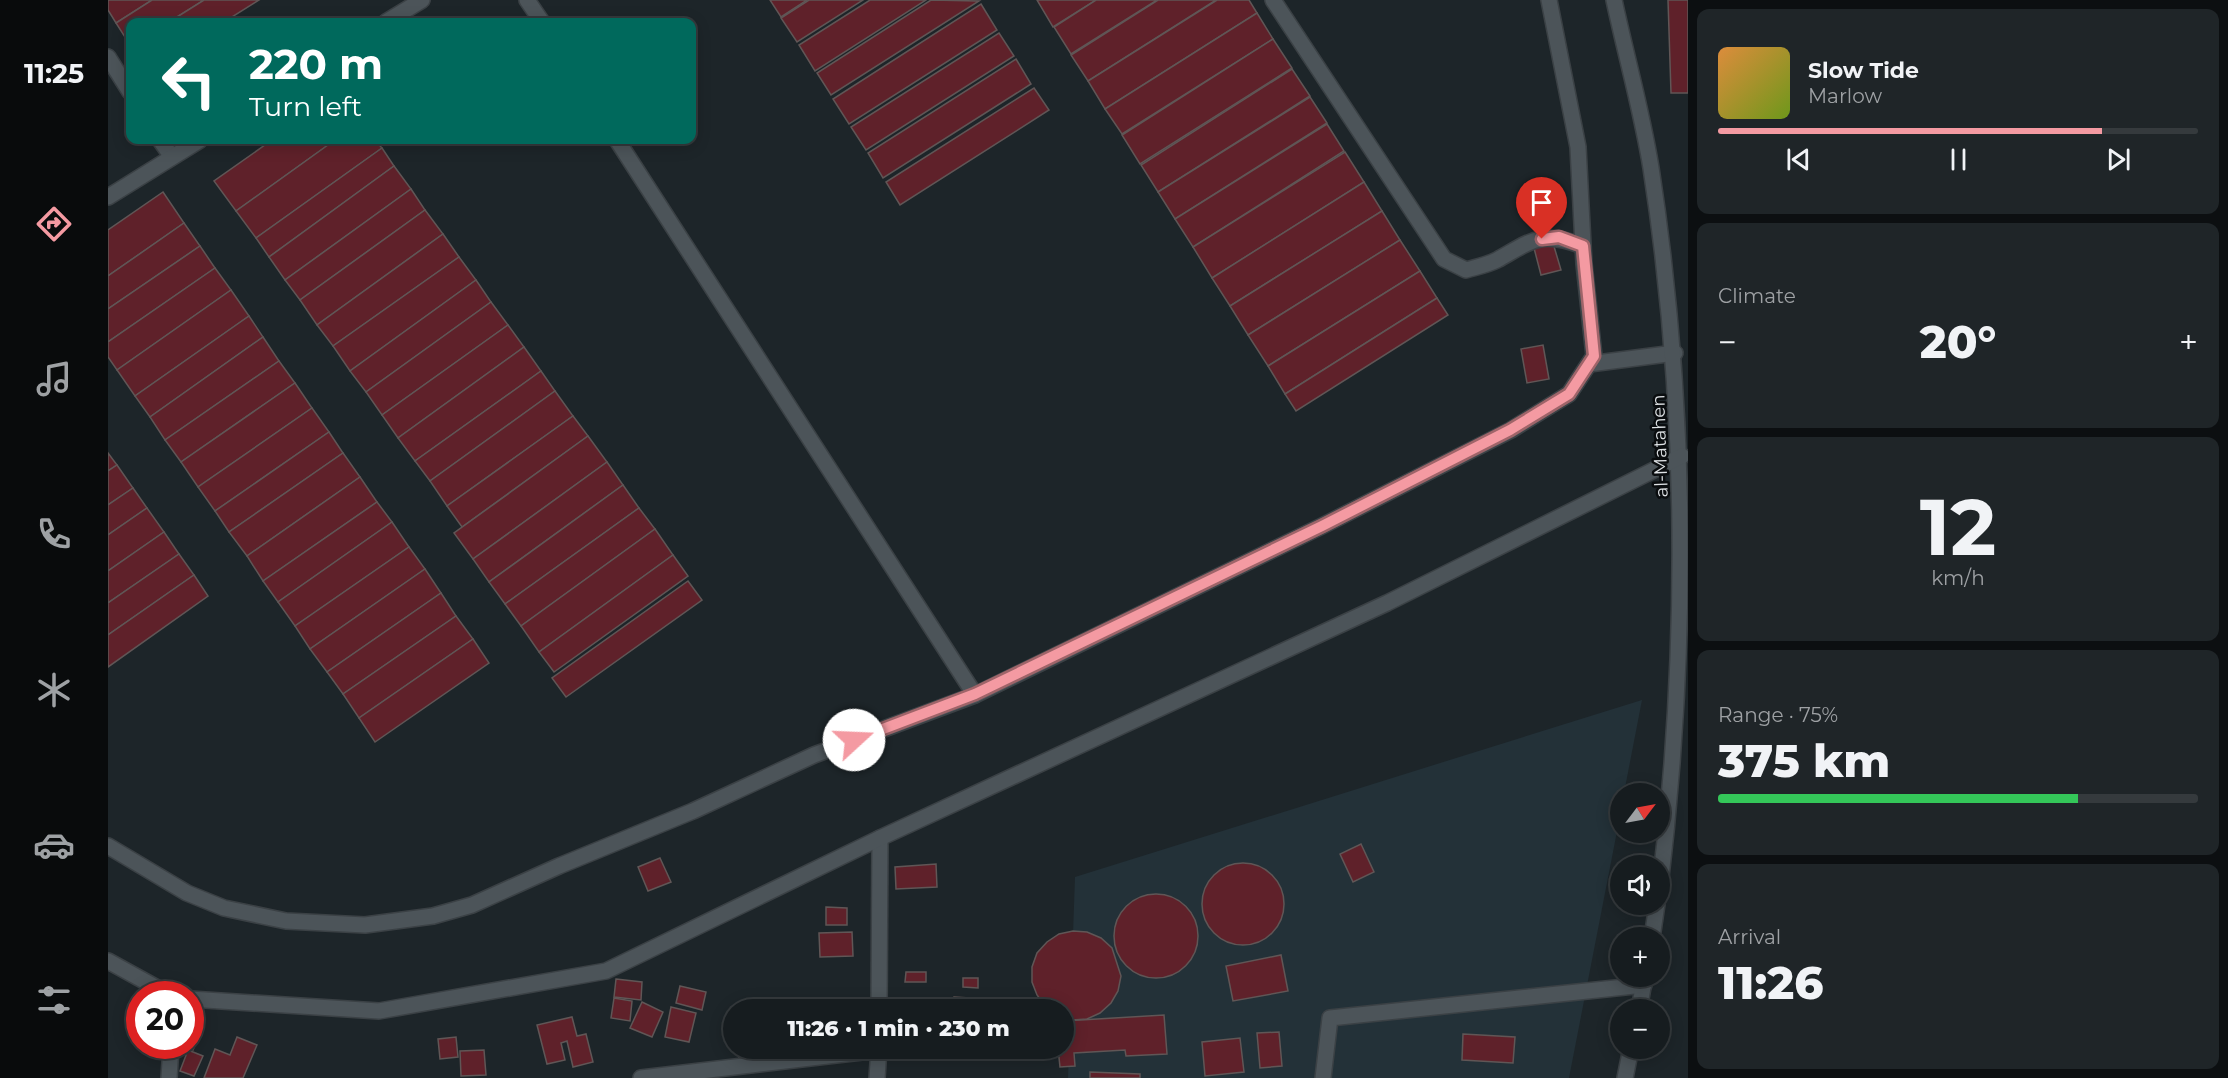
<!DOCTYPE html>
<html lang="en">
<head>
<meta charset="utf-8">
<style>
	body { margin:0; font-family:Montserrat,sans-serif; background:#1f2528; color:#f1f3f6; height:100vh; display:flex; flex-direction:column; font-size:22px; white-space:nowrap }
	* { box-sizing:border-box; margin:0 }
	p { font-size:20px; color:#9ea1a4 }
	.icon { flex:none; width:33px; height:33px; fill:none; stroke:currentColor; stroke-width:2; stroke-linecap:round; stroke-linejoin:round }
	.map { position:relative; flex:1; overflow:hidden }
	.drawer { display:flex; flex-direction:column; gap:9px; padding:9px; background:#0c0f11; width:540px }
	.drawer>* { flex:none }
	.guide { position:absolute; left:18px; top:18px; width:570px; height:126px; border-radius:12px; box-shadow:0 3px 15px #0003,0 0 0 2px #353a3d; background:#00695c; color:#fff; overflow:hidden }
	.needle { width:39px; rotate:58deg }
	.buttons { position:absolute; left:1502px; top:783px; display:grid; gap:12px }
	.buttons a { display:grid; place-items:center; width:60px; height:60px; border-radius:50%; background:#161c1f; box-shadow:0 3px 15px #0003,0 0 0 2px #353a3d; font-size:30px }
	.speed { position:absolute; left:18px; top:981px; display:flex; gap:12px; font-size:30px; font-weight:700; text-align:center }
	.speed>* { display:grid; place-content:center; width:78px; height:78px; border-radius:50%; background:#161c1f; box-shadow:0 3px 15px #0003,0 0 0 2px #353a3d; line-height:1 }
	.speed .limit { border:9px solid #d22; background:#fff; color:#111 }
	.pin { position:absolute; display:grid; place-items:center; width:51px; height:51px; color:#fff; margin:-62px -26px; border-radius:50% 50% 50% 0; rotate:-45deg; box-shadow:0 0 6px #0007 }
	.pin .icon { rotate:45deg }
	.me { position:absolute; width:66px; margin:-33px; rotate:70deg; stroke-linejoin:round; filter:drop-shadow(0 0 4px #0008) }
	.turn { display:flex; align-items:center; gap:21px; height:126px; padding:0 24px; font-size:27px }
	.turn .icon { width:78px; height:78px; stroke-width:2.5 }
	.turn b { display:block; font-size:42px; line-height:51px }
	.big { font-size:45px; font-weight:800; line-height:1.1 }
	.drawer .card { flex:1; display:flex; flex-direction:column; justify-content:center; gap:9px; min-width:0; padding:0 21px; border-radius:12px; background:#1f2528 }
	.drawer .dial { align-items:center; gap:0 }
	.dial b { font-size:78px; line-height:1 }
	.song { display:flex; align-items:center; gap:18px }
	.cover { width:72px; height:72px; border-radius:9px; background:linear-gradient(135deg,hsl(30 70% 55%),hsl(80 70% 35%)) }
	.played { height:6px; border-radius:3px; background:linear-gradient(90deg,#f49aa2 80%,#353a3d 80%) }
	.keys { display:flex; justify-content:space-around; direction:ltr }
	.heat { display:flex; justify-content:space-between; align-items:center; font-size:33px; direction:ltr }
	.charge { height:9px; border-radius:4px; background:linear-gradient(90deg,#34c759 75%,#353a3d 0) }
	.trip { position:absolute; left:615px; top:999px; width:351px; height:60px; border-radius:30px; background:#161c1f; box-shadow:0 3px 15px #0003,0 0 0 2px #353a3d; font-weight:800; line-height:60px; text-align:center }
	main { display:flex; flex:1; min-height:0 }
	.menu { display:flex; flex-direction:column; width:108px; justify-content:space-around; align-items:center; background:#090b0c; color:#9ea1a4 }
	.menu .icon { width:42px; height:42px }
	.menu .selected { color:#f49aa2 }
	.menu b { font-size:27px; color:#f1f3f6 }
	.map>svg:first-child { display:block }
	.built { fill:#233138 }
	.building { fill:#5f212a; stroke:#605656; stroke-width:1.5 }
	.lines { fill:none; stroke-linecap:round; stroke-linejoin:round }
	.lane-casing { stroke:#3b4145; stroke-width:18 }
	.street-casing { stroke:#3b4145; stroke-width:18 }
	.secondary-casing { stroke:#3b4145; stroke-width:18 }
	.lane { stroke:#4c5459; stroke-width:15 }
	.street { stroke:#4c5459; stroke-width:15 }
	.secondary { stroke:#4c5459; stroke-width:15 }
	.route-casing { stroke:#9f6469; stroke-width:15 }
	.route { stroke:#f49aa2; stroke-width:10 }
	.labels { text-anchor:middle; stroke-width:5; stroke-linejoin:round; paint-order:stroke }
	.street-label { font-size:18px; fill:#dee2e5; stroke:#0a0d0f }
</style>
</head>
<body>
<main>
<nav class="menu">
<b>11:25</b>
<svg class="icon selected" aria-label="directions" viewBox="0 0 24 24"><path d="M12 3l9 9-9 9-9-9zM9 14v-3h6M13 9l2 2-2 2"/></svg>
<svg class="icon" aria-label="music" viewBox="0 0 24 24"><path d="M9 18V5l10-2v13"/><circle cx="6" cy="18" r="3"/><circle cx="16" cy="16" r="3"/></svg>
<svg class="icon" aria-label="phone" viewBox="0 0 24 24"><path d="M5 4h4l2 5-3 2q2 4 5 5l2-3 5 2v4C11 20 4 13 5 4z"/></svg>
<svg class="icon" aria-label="climate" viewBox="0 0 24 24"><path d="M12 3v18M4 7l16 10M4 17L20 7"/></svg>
<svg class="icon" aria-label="car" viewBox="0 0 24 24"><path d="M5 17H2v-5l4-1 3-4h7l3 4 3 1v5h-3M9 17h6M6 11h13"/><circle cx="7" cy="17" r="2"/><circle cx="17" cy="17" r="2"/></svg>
<svg class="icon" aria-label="filters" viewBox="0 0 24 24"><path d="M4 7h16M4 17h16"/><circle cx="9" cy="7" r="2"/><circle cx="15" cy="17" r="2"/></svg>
</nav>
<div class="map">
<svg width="1580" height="1078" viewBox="0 0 1580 1078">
	<rect width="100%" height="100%" fill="#1d2529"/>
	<polygon class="built" points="1534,700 1516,793 1512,794 1512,816 1461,1078 960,1078 967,877"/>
	<g class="building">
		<polygon points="0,0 44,0 8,23 0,10"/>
		<polygon points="44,0 96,0 61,22 22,22 22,45 8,23"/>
		<polygon points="96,0 151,0 116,22 61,22"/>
		<polygon points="662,0 699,0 673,17"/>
		<polygon points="701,0 755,0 689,42 673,18"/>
		<polygon points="762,0 818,0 707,71 691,45"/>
		<polygon points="823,0 871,1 723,95 709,73"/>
		<polygon points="929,0 988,0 945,27"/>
		<polygon points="988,0 1049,0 963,54 946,27"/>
		<polygon points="1050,0 1108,0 980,81 963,55"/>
		<polygon points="1109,0 1141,0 1149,13 997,109 980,81"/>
		<polygon points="1560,0 1580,0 1580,93 1563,93"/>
		<polygon points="873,4 889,30 741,124 725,99"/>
		<polygon points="1149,13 1165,39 1014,134 997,109"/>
		<polygon points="891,33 906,56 758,150 743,127"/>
		<polygon points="1165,39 1184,68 1032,164 1014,135"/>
		<polygon points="908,59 923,84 775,178 760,153"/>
		<polygon points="1184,69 1202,96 1050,192 1033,165"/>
		<polygon points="926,88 941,110 792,205 778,182"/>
		<polygon points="1202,97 1219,123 1067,219 1050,192"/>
		<polygon points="1219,124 1236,151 1085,247 1067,219"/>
		<polygon points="164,140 227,140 128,211 106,181"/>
		<polygon points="227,140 267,140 274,148 148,238 128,211"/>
		<polygon points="274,148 286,166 161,257 148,238"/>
		<polygon points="1237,152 1256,182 1104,278 1085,247"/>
		<polygon points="286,166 303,189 177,280 161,257"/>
		<polygon points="1256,182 1274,211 1122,306 1104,278"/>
		<polygon points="303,189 317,210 192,300 177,280"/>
		<polygon points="55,192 76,223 0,276 0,230"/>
		<polygon points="317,210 335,234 209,325 192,300"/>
		<polygon points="1274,211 1292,240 1140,335 1122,306"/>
		<polygon points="76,223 92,246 0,309 0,276"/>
		<polygon points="335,234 351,257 225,346 209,325"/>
		<polygon points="1292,240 1312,271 1160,366 1140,335"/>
		<polygon points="1445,243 1453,270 1433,275 1426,248"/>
		<polygon points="92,246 107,268 0,342 0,309"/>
		<polygon points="351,257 368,280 242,371 225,346"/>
		<polygon points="107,268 123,290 9,370 0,357 0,342"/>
		<polygon points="1312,271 1329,298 1177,394 1160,366"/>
		<polygon points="368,280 383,302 258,392 242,371"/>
		<polygon points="123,290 141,316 27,396 9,370"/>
		<polygon points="1329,298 1340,315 1188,411 1177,394"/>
		<polygon points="383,302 400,325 274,415 258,392"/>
		<polygon points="141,316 155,337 42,417 27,396"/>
		<polygon points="400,325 416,347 290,438 274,415"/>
		<polygon points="155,337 171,361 57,440 42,417"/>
		<polygon points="1435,345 1441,379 1419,383 1413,349"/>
		<polygon points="416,347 433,371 307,461 290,438"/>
		<polygon points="171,361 187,383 73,462 57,440"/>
		<polygon points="433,371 447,391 322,481 307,461"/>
		<polygon points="187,383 204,408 90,487 73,462"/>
		<polygon points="447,391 465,416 339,506 322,481"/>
		<polygon points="204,408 221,432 107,511 90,487"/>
		<polygon points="465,416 480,436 354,527 339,506"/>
		<polygon points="221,432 235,453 121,532 107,511"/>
		<polygon points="480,436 499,462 365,559 346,533"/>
		<polygon points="0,453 9,465 0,471"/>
		<polygon points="235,453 252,477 139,556 121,532"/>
		<polygon points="499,462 515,485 381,582 365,559"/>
		<polygon points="9,465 25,488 0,505 0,471"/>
		<polygon points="252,477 269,502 155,581 139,556"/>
		<polygon points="515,485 531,508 397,604 381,582"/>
		<polygon points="25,488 39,508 0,535 0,505"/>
		<polygon points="269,502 284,522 170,602 155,581"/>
		<polygon points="39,508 56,532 0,571 0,535"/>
		<polygon points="531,508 547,529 413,626 397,604"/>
		<polygon points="284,522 301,547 187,626 170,602"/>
		<polygon points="547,529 565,555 431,652 413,626"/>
		<polygon points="56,532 71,554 0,603 0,571"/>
		<polygon points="301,547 317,569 202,649 187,626"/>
		<polygon points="71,554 86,575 0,635 0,603"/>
		<polygon points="565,555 580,576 446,672 431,652"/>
		<polygon points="317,569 333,593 219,672 202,649"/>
		<polygon points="86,575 100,596 0,667 0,635"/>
		<polygon points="580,581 594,600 458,697 444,678"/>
		<polygon points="333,593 348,616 235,694 219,672"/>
		<polygon points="348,616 365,639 251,718 235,694"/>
		<polygon points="365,639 381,663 267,742 251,718"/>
		<polygon points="1253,844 1266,872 1245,882 1232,854"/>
		<polygon points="552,858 563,882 540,891 530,867"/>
		<circle cx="1135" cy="904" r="41"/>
		<polygon points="828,864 829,887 788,889 787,867"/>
		<circle cx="1048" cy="936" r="42"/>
		<polygon points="718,907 739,908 739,925 718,925"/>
		<polygon points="965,931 979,932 993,938 1004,948 1013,976 1010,991 1003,1003 992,1013 979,1019 964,1020 956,1017 956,1010 940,1010 929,995 924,982 924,967 929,953 939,942 951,934"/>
		<polygon points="744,932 745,956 712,957 711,933"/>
		<polygon points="1173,955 1180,991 1125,1001 1118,966"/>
		<polygon points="798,972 818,972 818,982 797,982"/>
		<polygon points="855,978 870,978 870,988 855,987"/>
		<polygon points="508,979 534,982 533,1000 506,997"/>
		<polygon points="572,986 598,992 594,1010 568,1003"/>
		<polygon points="846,997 861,998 860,1010 845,1009"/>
		<polygon points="506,998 524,1001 522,1021 503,1018"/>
		<polygon points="534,1002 555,1012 544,1037 522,1028"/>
		<polygon points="563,1007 588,1013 581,1042 557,1037"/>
		<polygon points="1056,1015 1059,1054 1018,1056 1017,1050 966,1053 967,1066 952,1067 950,1048 956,1048 956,1021"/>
		<polygon points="464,1017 469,1036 478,1034 485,1062 465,1067 459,1041 453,1043 457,1060 439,1064 429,1025"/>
		<polygon points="82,1029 92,1033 85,1050 73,1046 82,1046"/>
		<polygon points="1171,1032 1174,1066 1152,1068 1149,1033"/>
		<polygon points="1355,1034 1407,1037 1405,1063 1354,1060"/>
		<polygon points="129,1037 149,1045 135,1078 96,1078 107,1049 122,1055"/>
		<polygon points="348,1037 350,1057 332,1059 330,1039"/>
		<polygon points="1132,1038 1136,1072 1097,1076 1094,1042"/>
		<polygon points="627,1048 664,1048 633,1062"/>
		<polygon points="80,1050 95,1056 86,1076 72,1071"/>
		<polygon points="376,1050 378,1075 353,1076 352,1051"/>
		<polygon points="982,1072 1032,1074 1032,1078 982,1078"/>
	</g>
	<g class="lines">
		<g class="lane-casing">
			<g id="lane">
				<polyline points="419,0 434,22"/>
				<path d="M1165 0 1336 259 1358 270C1368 267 1379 265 1389 260 1425 240 1433 230 1475 246"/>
				<polyline points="278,22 314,0"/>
				<polyline points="0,57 22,92"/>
				<polyline points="52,140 64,157"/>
				<polyline points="509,140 867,695"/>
				<polyline points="0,197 92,140"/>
				<polyline points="1481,364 1567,353"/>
				<polyline points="0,846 79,893 116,908 178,921 257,925 325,916 364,905 451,866 585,811 706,755 867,695 1214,526 1403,430 1461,394 1486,356 1476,264 1470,147 1441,0"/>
				<polyline points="1215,1078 1222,1018 1536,985"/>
			</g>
		</g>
		<g class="street-casing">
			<g id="street">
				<polyline points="771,1010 772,838"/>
				<polyline points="61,1078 63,1046"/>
				<polyline points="533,1078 771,1050"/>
				<polyline points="769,1078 771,1048"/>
			</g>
		</g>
		<g class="secondary-casing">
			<g id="secondary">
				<path d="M1506 0C1518 56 1534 112 1543 168 1580 408 1580 656 1551 895"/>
				<polyline points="1544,938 1549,904"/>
				<polyline points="0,961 60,994"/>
				<polyline points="82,999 271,1011 498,971 772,838 1279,603 1574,456"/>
				<polyline points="1531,1010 1537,976"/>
				<polyline points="1517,1078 1523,1048"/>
			</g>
		</g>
		<use href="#lane" class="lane"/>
		<use href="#street" class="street"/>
		<use href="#secondary" class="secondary"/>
	</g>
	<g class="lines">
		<g class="route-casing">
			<polyline id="route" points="746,740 867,694 1214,526 1402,430 1461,394 1486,356 1475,246 1451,237 1434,239"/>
		</g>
		<use href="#route" class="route"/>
	</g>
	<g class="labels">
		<g class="street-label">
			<text transform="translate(1552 446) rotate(-92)" y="6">al-Matahen</text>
		</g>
	</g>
</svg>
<div class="buttons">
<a><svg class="needle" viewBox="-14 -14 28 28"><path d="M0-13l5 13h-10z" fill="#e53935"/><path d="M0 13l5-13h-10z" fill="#9ea1a4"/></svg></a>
<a><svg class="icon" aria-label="sound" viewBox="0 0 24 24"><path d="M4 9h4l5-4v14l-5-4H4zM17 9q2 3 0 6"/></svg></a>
<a>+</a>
<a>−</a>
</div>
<div class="speed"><div class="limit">20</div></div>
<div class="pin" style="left:1434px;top:239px;background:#d93025"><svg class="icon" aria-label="arrive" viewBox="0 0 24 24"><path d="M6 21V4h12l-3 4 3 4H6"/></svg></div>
<svg class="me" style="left:746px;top:740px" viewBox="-20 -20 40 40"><circle r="19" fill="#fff"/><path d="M0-13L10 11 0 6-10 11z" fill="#f49aa2"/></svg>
<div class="trip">11:26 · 1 min · 230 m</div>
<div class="guide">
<div class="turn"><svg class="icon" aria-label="left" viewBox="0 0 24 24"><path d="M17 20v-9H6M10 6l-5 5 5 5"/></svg><div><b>220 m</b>Turn left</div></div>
</div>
</div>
<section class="drawer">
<div class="card">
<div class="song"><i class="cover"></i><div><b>Slow Tide</b><p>Marlow</p></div></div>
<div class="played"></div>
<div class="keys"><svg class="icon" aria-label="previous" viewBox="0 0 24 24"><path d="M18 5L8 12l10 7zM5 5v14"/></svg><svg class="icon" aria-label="pause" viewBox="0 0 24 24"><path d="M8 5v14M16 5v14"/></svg><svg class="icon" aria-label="next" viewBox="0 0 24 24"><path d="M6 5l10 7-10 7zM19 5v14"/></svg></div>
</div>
<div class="card"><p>Climate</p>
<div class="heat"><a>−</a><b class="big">20°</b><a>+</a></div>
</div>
<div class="card dial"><b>12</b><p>km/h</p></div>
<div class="card"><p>Range · 75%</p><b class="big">375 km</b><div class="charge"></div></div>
<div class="card"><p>Arrival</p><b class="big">11:26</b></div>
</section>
</main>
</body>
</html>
